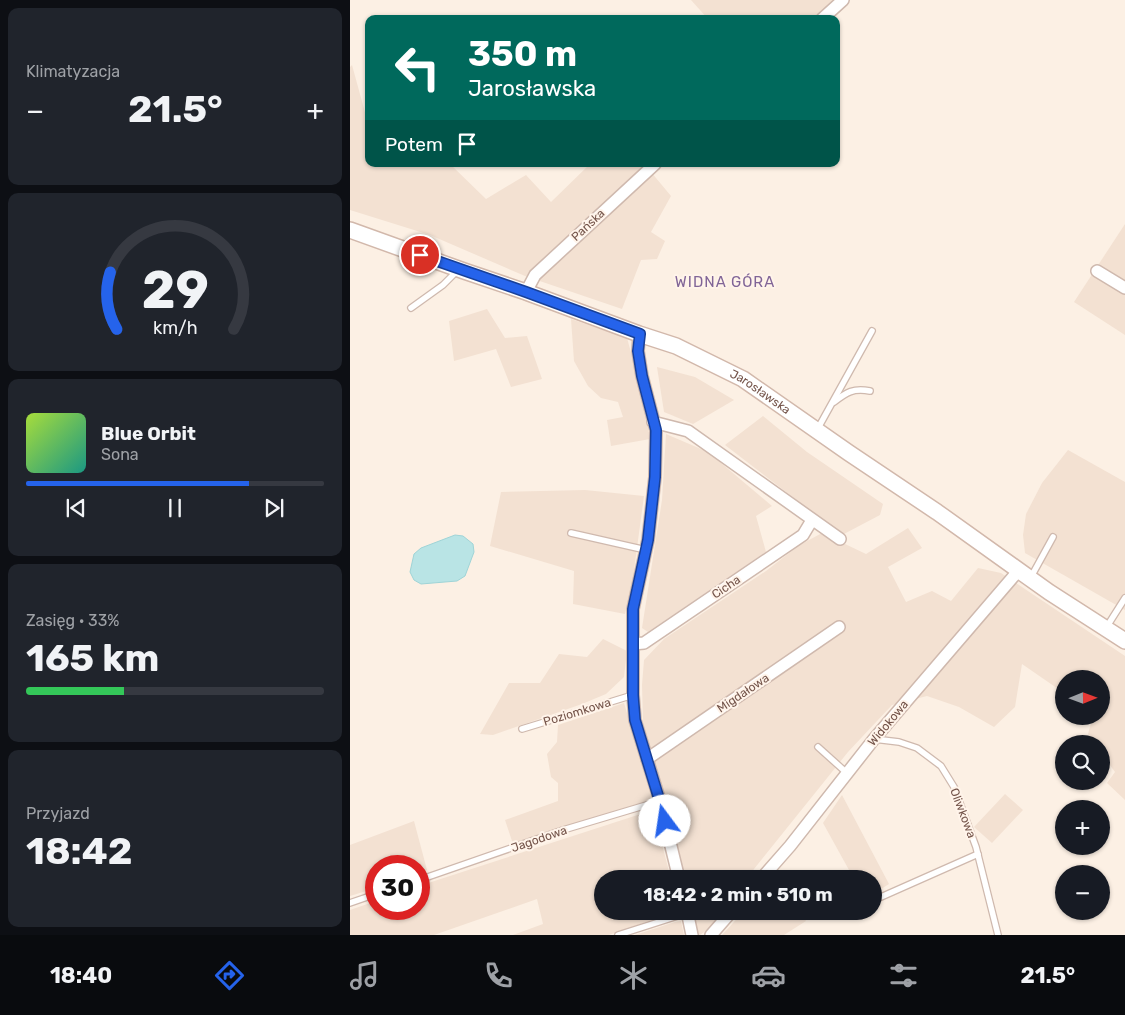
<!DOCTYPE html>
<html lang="pl">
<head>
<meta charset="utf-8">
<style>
	body { margin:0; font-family:Rubik,sans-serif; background:#20242c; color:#f1f3f6; height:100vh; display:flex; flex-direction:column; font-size:19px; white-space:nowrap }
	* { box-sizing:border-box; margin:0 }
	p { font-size:16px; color:#9ea1a6 }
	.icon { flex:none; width:28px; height:28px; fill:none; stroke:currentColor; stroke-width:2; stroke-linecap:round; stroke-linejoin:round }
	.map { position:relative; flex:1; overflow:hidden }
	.sheet { display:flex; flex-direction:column; gap:8px; padding:8px; background:#0d0f14; width:350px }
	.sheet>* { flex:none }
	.guide { position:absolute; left:15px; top:15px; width:475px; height:152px; border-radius:10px; box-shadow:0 1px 4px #0004; background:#00695c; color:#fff; overflow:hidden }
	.needle { width:32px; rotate:89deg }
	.buttons { position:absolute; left:705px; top:670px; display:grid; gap:10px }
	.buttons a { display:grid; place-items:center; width:55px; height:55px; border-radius:50%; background:#171b24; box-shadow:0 1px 4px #0004; font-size:25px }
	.speed { position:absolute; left:15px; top:855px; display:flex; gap:10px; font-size:25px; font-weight:700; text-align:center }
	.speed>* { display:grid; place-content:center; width:65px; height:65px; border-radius:50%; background:#171b24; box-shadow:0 1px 4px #0004; line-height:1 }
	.speed .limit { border:8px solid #d22; background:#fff; color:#111 }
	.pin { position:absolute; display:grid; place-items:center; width:42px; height:42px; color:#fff; margin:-21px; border:2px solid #fff; border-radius:50%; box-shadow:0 1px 5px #0007 }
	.me { position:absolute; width:55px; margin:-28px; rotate:346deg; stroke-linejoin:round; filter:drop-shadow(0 0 4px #0008) }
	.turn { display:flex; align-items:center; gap:18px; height:105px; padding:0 20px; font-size:22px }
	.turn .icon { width:65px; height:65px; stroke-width:2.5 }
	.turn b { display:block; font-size:35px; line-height:42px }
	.then { display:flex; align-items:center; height:48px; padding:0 20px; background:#0003; gap:10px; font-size:19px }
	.big { font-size:38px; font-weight:700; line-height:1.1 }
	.sheet .widget { flex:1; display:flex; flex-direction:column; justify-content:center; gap:8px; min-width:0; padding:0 18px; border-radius:10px; background:#20242c }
	.sheet .dial { align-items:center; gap:0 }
	.dial svg { height:130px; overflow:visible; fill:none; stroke:#363941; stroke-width:7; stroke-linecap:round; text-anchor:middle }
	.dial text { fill:#f1f3f6; stroke:none }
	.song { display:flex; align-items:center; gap:15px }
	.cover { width:60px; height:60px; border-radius:8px; background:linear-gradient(135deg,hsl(80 70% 55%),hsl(170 70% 35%)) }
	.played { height:5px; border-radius:2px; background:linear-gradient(90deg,#2563eb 75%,#363941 75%) }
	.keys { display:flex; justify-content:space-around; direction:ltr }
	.heat { display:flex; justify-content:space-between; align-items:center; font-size:28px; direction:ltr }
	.charge { height:8px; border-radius:4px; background:linear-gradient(90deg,#34c759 33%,#363941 0) }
	.trip { position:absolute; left:244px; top:870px; width:288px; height:50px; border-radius:25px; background:#171b24; box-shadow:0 1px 4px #0004; font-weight:700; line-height:50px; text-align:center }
	.tabs { display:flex; height:80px; justify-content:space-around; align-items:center; background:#090b0e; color:#9ea1a6 }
	.tabs .icon { width:35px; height:35px }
	.tabs .on { color:#2563eb }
	.tabs b { font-size:22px; color:#f1f3f6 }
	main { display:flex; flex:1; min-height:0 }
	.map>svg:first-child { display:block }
	.residential { fill:#f3e1d2 }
	.water { fill:#b9e4e5; stroke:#9fd4d7 }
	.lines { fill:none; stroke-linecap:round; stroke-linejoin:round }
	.lane-casing { stroke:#cfb9ae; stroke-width:8 }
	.street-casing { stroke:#cfb9ae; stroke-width:14 }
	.secondary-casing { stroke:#d2b8ab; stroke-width:18 }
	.lane { stroke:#fff; stroke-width:5.5 }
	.street { stroke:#fff; stroke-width:11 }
	.secondary { stroke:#fff; stroke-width:15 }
	.route-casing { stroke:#184099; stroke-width:12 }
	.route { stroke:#2563eb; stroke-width:9 }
	.labels { text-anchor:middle; stroke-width:4; stroke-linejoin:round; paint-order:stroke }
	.street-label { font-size:12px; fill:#74544a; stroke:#fff4ea }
	.quarter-label { font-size:15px; letter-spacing:1px; fill:#816597; stroke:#fff4ea }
</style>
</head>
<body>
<main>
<section class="sheet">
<div class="widget"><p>Klimatyzacja</p>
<div class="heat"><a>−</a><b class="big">21.5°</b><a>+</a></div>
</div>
<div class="widget dial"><svg viewBox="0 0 100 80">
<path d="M14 69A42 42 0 1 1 86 69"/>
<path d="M14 69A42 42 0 0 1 10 34" stroke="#2563eb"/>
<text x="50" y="56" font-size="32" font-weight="700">29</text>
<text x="50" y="72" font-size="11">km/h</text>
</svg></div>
<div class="widget">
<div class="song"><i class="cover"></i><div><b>Blue Orbit</b><p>Sona</p></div></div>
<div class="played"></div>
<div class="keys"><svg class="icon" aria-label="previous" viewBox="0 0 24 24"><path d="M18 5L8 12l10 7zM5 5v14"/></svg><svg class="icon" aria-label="pause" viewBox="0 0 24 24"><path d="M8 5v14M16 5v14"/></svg><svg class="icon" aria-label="next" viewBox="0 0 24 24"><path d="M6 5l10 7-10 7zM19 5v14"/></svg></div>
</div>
<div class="widget"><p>Zasięg · 33%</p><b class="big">165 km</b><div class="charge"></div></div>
<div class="widget"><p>Przyjazd</p><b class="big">18:42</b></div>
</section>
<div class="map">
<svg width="775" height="935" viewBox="0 0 775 935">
	<rect width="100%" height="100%" fill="#fcf0e4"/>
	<g class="residential">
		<polygon points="341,0 486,0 465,19 358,19"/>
		<polygon points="2,65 19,127 19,164 64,164 68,167 84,164 100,164 136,199 176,175 201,202 240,164 299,164 301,172 321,196 301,232 315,241 307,259 291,260 272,309 175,276 80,235 0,210 0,67"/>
		<polygon points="775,224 775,335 724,302"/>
		<polygon points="137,309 155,338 177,336 192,379 161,387 146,349 104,361 99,321"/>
		<polygon points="221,319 277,338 293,396 300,439 261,446 257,420 273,417 268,402 251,398 238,386 224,361"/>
		<polygon points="307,367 345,377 384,400 343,424 314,412"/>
		<polygon points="413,416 457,452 533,504 530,515 492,535 375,445"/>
		<polygon points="316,434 358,452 422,506 406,516 416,552 298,632 292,628 312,500"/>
		<polygon points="718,450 775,482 775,610 675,553 673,535 676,514 692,483"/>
		<polygon points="235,490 294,496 282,585 275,614 223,604 224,571 140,546 151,492"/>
		<polygon points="558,528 572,548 538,567 556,602 582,591 601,601 628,568 651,573 775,656 775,800 757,783 765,772 751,753 751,744 745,744 738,734 743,716 751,716 751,679 714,679 714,693 672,664 665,707 644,727 609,707 577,696 542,705 498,752 396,879 333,879 304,762 293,722 292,685 294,660 314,639 416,571 448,546 472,533 516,554"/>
		<polygon points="253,639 277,651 274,677 256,694 232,704 143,735 130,734 159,683 190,683 209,654 237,657"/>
		<polygon points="274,703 303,800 163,844 155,820 208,801 208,783 201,777 197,754 207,742 208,725"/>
		<polygon points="655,794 673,810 642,843 624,827"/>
		<polygon points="492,795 539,884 523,894 522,879 504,879 473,823"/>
		<polygon points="303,810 321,879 252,879 252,911 327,911 259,935 163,935 193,924 187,899 84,935 0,935 0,910 26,901 26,909 69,909 69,886"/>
		<polygon points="64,821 77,870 69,873 69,866 26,866 26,888 0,896 0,845"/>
		<polygon points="341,911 373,911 365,924 350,935 349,935"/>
		<polygon points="394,911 451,911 456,921 434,935 372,935"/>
		<polygon points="331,921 334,935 285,935 325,922"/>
	</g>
	<polygon class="water" points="105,535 113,536 123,544 124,552 115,576 107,581 71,584 64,580 60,572 64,554 71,548"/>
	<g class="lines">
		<g class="lane-casing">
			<g id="lane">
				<polyline points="61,308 93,285 108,270"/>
				<path d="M484 402C497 392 503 388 520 391"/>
				<polyline points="467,430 522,331"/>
				<polyline points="221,533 296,550"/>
				<polyline points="681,577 703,537"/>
				<polyline points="756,628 775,598"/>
				<polyline points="172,729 283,695"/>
				<polyline points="524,739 549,742 567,748 591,766 604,787 626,847 648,935"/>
				<polyline points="468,747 498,774"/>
				<polyline points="69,880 213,830 310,801"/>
				<polyline points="522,901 628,854"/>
				<polyline points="0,903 26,894"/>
				<polyline points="268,935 337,913"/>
			</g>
		</g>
		<g class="street-casing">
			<g id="street">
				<polyline points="472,19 493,0"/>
				<polyline points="747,271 775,288"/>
				<polyline points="176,292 185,275 305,164"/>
				<polyline points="289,334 288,351 292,376 306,430 305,477 298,540 283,609 283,695 285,720 310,801 329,879"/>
				<polyline points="303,422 338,431 490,539"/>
				<polyline points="283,644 294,643 453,535 462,520"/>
				<polyline points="297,759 489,627"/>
				<polyline points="411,879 440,846 524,739 669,570"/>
				<polyline points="337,911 342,935"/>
				<polyline points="361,935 382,911"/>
			</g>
		</g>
		<g class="secondary-casing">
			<g id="secondary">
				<path id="s1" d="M0 230 114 271 176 292 289 334 326 346 393 379 499 453 587 512 699 592 775 641"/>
			</g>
		</g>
		<use href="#lane" class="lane"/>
		<use href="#street" class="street"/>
		<use href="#secondary" class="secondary"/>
	</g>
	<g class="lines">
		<g class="route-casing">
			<polyline id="route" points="70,255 176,292 290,334 288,351 292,376 306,430 305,477 298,540 283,609 283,695 285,720 310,802 315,821"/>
		</g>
		<use href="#route" class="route"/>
	</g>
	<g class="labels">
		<g class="street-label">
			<text transform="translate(238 225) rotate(-43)" y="4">Pańska</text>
			<text dy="4" stroke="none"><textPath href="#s1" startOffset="442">Jarosławska</textPath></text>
			<text transform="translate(376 587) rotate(-34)" y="4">Cicha</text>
			<text transform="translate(393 693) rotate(-34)" y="4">Migdałowa</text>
			<text transform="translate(227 712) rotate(-17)" y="4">Poziomkowa</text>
			<text transform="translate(538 723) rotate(-50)" y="4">Widokowa</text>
			<text transform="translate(613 813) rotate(69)" y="4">Oliwkowa</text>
			<text transform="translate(189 839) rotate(-19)" y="4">Jagodowa</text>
		</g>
		<g class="quarter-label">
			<text x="375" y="287">WIDNA GÓRA</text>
		</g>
	</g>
</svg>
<div class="buttons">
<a><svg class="needle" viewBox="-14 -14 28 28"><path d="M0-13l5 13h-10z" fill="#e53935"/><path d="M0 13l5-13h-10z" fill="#9ea1a6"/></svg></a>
<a><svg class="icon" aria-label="search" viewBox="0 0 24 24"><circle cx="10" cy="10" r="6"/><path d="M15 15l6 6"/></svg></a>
<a>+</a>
<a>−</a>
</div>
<div class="speed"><div class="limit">30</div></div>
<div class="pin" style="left:70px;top:255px;background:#d93025"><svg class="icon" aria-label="arrive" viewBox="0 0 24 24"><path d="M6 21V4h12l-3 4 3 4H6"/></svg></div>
<svg class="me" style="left:315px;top:821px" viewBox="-20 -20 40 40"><circle r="19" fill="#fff"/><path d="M0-13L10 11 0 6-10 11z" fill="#2563eb"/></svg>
<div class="trip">18:42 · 2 min · 510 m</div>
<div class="guide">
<div class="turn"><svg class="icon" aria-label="left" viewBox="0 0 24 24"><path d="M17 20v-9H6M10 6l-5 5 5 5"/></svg><div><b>350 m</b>Jarosławska</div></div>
<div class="then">Potem<svg class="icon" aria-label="arrive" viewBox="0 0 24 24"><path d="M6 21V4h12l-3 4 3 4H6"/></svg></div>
</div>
</div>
</main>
<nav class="tabs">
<b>18:40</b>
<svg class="icon on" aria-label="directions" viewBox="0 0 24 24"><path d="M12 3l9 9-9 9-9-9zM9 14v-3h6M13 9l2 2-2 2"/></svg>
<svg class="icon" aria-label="music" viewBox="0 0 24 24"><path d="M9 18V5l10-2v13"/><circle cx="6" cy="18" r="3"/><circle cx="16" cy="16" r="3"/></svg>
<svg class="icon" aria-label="phone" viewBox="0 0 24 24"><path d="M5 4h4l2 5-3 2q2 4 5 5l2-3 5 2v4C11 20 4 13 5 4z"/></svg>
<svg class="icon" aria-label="climate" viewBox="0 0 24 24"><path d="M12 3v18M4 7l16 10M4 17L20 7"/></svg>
<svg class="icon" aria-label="car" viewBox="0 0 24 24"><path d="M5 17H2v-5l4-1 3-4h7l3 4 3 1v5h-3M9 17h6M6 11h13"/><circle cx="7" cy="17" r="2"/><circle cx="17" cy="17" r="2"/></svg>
<svg class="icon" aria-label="filters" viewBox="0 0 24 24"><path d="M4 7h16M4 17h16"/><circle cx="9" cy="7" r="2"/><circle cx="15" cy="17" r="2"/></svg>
<b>21.5°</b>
</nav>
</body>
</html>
